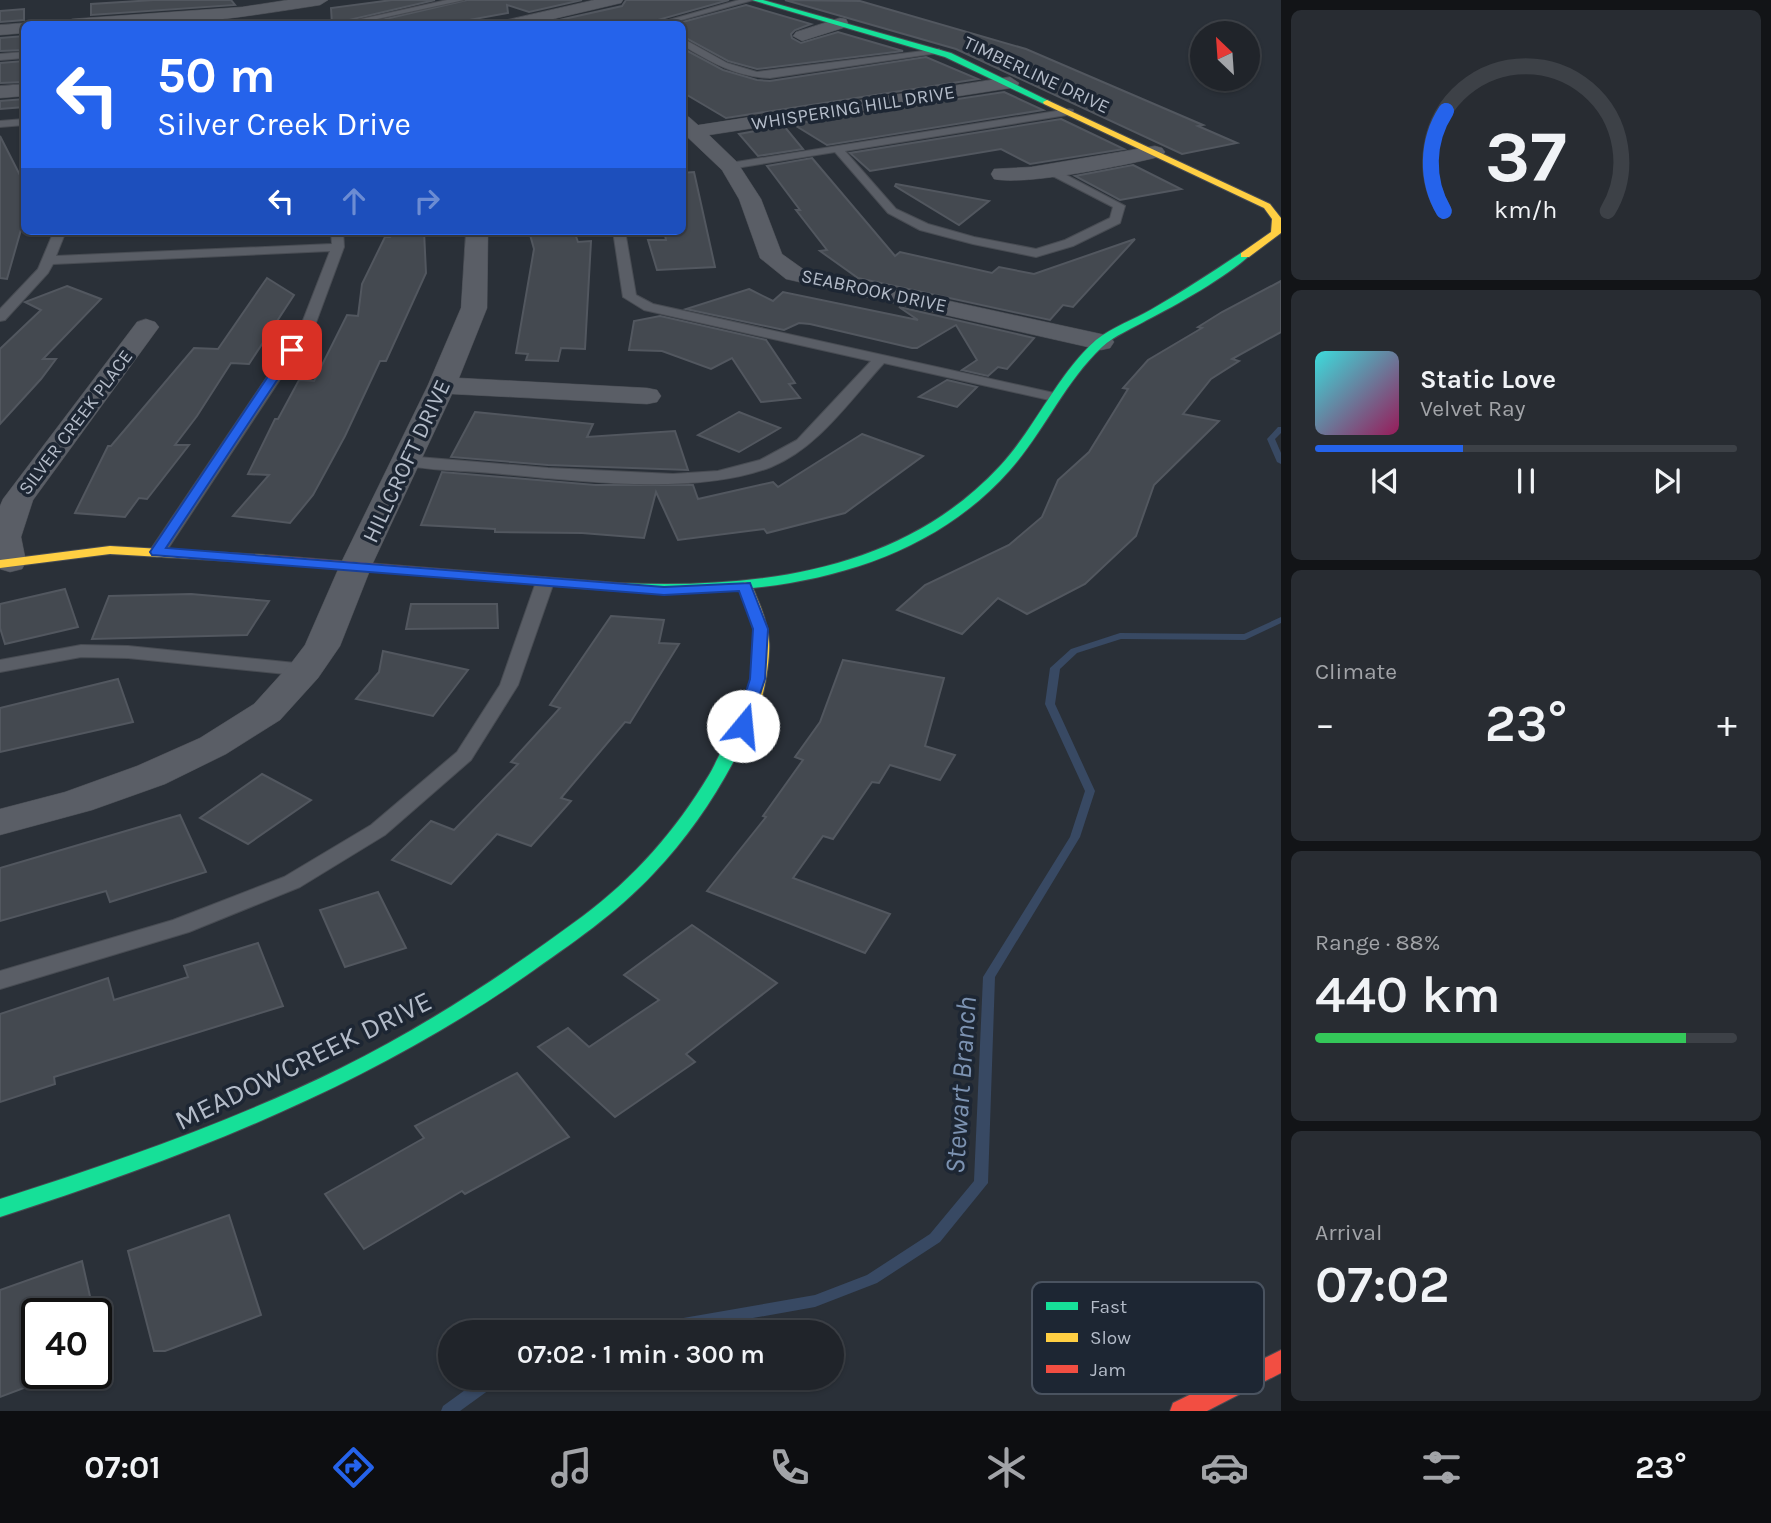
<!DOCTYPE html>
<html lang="en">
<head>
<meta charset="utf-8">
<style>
	body { margin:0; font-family:Karla,sans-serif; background:#282c32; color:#f1f3f6; height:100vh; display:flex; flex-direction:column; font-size:26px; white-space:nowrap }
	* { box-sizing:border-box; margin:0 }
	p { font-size:23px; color:#a2a4a8 }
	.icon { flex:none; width:38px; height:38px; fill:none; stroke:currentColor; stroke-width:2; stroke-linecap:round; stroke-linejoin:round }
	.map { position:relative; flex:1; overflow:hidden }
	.side { display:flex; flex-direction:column; gap:10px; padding:10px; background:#121417; width:490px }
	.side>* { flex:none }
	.guide { position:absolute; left:21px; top:21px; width:665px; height:214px; border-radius:10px; box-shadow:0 2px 5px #0004,0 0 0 2px #3d4147; background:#2563eb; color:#fff; overflow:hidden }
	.needle { width:46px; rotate:335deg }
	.controls { position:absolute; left:1190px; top:21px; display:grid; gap:14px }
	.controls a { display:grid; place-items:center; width:70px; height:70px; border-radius:50%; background:#20242a; box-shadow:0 2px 5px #0004,0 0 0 2px #3d4147; font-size:35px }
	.speed { position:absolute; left:21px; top:1298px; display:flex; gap:14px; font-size:35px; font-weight:700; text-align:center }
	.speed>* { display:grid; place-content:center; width:91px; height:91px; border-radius:50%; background:#20242a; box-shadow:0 2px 5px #0004,0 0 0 2px #3d4147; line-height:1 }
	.speed .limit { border:4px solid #111; border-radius:10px; background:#fff; color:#111 }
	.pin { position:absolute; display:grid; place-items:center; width:60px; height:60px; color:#fff; margin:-30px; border-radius:14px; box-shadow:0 4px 10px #0006 }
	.me { position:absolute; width:77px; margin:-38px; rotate:17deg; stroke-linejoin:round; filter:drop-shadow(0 0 5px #0008) }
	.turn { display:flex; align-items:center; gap:24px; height:147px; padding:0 21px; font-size:32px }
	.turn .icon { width:91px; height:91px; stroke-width:2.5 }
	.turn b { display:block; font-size:49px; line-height:60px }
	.lanes { display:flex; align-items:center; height:66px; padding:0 21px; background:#0003; justify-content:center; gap:35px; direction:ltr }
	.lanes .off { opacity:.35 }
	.big { font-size:52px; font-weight:600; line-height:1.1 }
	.side .tile { flex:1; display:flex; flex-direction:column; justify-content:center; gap:10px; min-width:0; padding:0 24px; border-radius:10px; background:#282c32 }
	.side .dial { align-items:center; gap:0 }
	.dial svg { height:182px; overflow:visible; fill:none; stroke:#3d4147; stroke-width:7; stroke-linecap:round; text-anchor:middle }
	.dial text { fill:#f1f3f6; stroke:none }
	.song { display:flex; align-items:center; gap:21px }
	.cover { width:84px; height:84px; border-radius:10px; background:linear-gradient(135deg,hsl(180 70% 55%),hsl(330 70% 35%)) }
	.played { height:7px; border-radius:4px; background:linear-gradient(90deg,#2563eb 35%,#3d4147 35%) }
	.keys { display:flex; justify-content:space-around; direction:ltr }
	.heat { display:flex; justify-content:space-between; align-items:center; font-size:38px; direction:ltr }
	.charge { height:10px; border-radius:5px; background:linear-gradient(90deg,#34c759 88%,#3d4147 0) }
	.trip { position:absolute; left:438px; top:1320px; width:406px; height:70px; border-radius:35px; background:#20242a; box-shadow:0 2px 5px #0004,0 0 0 2px #3d4147; font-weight:600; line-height:70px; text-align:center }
	.tabs { display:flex; height:112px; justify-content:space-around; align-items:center; background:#0d0e11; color:#a2a4a8 }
	.tabs .icon { width:49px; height:49px }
	.tabs .selected { color:#2563eb }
	.tabs b { font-size:32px; color:#f1f3f6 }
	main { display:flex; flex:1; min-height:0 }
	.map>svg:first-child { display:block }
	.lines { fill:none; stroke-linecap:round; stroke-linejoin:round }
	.stream { fill:#384963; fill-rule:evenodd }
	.building { fill:#444950; stroke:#52575f; stroke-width:2 }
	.lane-casing { stroke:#484c53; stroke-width:2 }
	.street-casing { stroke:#484c53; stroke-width:1 }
	.fast-casing { stroke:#484c53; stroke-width:2 }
	.slow-casing { stroke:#484c53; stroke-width:2 }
	.jam-casing { stroke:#484c53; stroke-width:2 }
	.lane { fill:#5a5e66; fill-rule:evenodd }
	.street { fill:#5a5e66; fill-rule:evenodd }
	.fast { fill:#16e098; fill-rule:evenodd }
	.slow { fill:#ffcf43; fill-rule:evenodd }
	.jam { fill:#f24e42; fill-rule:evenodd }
	.route { fill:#2563eb; stroke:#184099; stroke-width:2 }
	.labels { text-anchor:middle; stroke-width:7; stroke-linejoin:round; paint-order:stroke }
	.far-street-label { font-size:19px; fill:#b4bcc9; stroke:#1d2633 }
	.street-label { font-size:23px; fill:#b4bcc9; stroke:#1d2633 }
	.near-street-label { font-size:28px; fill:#b4bcc9; stroke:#1d2633 }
	.near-water-label { font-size:28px; font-style:italic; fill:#7c92b1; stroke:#1d2633 }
	.key { fill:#1d2633; stroke:#4a5360; stroke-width:2 }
	.key-label { font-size:19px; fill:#b4bcc9 }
</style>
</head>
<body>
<main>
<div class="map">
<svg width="1281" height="1411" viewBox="0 0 1281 1411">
	<rect width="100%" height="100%" fill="#2a3038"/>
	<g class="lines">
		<g class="stream">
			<polygon points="1278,427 1281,427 1281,433 1275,439 1281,453 1281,464 1277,462 1267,439"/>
			<polygon points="1281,617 1281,623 1245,640 1121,639 1077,653 1060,669 1055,704 1095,791 1080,837 995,977 988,1183 940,1242 877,1283 815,1307 675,1332 630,1332 632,1327 637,1326 815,1295 867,1275 930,1234 974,1181 983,977 1070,837 1085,791 1045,704 1050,668 1071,649 1120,633 1244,634"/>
			<polygon points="483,1377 502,1377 500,1382 460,1411 441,1411 443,1406"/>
		</g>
	</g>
	<g class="building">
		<polygon points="154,0 231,0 235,5 91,15 91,4"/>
		<polygon points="392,0 435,0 332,24 331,8"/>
		<polygon points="467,0 582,0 529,12 507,5 508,13 447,24 364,24"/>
		<polygon points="626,0 729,0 654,21 652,24 564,24 555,21 622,6"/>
		<polygon points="785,0 860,1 1026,49 1203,125 1198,126 1237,143 1182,154 956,49"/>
		<polygon points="746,5 811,24 795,30 791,34 792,38 801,43 838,32 903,51 757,69 728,61 682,36 682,24 675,24"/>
		<polygon points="24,9 24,20 0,22 0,11"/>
		<polygon points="24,36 24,50 0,51 0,38"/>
		<polygon points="682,48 723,70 757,80 770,81 926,57 978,79 726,118 682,92"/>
		<polygon points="24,61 24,82 0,83 0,63"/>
		<polygon points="1004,92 1043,110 827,145 793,124"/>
		<polygon points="24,99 24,107 0,109 0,101"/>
		<polygon points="1061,119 1124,149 1030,164 1001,149 870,171 850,153"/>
		<polygon points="784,126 803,149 758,156 739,134"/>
		<polygon points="0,136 24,183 24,219 7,279 0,278"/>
		<polygon points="812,158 895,256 900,252 992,273 999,267 1034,274 1135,239 1073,307 1063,305 1050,320 858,278 820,251 827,250 796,210 800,210 767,166"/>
		<polygon points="1133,165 1181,189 1120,200 1075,176"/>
		<polygon points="694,172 715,267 657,270 648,240 666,240 664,231 682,231 682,173"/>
		<polygon points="896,184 989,201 959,225 895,186"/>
		<polygon points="389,231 424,231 426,273 386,361 380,361 345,436 313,495 290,523 233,516 269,475 248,474 275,419 278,419 299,380 314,381 347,315 358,316 362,284 385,237 390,237"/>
		<polygon points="529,231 574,231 578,242 591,241 585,349 561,348 558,361 526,360 528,354 516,353 534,249"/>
		<polygon points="267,278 294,295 249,364 231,363 197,416 175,445 189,445 147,499 139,498 125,517 75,513 108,446 111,446 194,348 218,349"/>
		<polygon points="1281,281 1281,332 1232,359 1239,361 1211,379 1183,414 1219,421 1154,485 1136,536 1085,584 1027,614 998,598 962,634 897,610 925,585 1009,545 1042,517 1058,480 1089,452 1128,389 1123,388 1148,360 1202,328 1198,327 1222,312"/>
		<polygon points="67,286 101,299 43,359 56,359 41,379 0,424 0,349 41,310 25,302"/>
		<polygon points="749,289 773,301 783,292 918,320 899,307 1034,338 1007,369 998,367 988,376 962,370 977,360 956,325 917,348 912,348 810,324 799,323 784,330 686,309"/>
		<polygon points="660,316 766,340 795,383 789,384 800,398 761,402 732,358 711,369 662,351 629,350 634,321"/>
		<polygon points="947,380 977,387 957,407 919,397"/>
		<polygon points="475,412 593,424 587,437 675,431 688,470 548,465 451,457"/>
		<polygon points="739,412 780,428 739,452 698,435"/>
		<polygon points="862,434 923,456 845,513 767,533 764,529 678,540 656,492 644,538 582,533 495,532 495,529 421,525 442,472 595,485 693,485 698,499 773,482 778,487"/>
		<polygon points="65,589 78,627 5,644 0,628 0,604"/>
		<polygon points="191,594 269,601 247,635 92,639 109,596"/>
		<polygon points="411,604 497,604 498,628 406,629"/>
		<polygon points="611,616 664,620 659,643 679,644 630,723 625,722 561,798 571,801 531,846 497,834 451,884 392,860 431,821 454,830 518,764 511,762 560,708 550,705"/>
		<polygon points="383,651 468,670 433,716 356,699 379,672"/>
		<polygon points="843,660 944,678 925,746 955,755 940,780 890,765 879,783 872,782 833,839 823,836 793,878 890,914 865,953 707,891 766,817 763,816 803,760 795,757 820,722"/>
		<polygon points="118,679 133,722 0,752 0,708"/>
		<polygon points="262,774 311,800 248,844 200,818"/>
		<polygon points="180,815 206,872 110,902 106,891 0,921 0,868"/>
		<polygon points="378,892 406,948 345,967 320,910"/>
		<polygon points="692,925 777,983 686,1054 695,1062 615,1117 538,1047 568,1028 589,1047 659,1000 624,975"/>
		<polygon points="258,943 283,1006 54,1077 55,1084 0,1102 0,1014 108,978 114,1000 188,977 184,966"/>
		<polygon points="517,1073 569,1137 465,1194 462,1191 364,1249 325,1194 424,1138 415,1126"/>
		<polygon points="229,1215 261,1315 165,1351 154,1351 128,1251"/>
		<polygon points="82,1261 94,1314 37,1314 37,1383 0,1397 0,1290"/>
	</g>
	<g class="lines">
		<g class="lane-casing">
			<g id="lane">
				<polygon points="447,0 464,0 354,24 339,24"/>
				<polygon points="739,0 753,0 667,24 655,24"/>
				<path d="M682 38 727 63 757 72 939 49 944 52 770 78C736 77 711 62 682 45Z"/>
				<polygon points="24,52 24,58 0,60 0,54"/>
				<polygon points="1069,109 1073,110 1073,114 845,151 896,209 928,224 974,237 1036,249 1065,240 1110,218 1113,207 1045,172 1045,168 1053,168 1125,206 1120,223 1073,246 1036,257 973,244 920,230 888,213 835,152 730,169 724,166 730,163"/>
				<polygon points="24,119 24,125 0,127 0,121"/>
				<polygon points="54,231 66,231 56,256 332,244 331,231 343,231 344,247 314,328 163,556 157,557 149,552 300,328 330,251 53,264 48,273 5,320 0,321 0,309 38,269"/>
				<path d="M613 231H625L636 295 653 304 1054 393 1061 397 1054 401 884 363C850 400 818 448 771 467 694 497 573 480 491 473 461 470 429 471 401 464L398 461 401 458 406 456 548 468 673 474 718 471 760 460 797 440 871 361 644 310 623 297Z"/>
				<polygon points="545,577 554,582 518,685 471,760 385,835 300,887 189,932 0,989 0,971 173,920 284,877 371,825 457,752 500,685 536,582"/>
				<polygon points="81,645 128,646 305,664 314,670 305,676 128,658 81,657 0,672 0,660"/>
			</g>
		</g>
		<g class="street-casing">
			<g id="street">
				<path d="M288 0H328L320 5C238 18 146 32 64 24L72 19 242 7Z"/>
				<polygon points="594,0 623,0 621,3 532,24 505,24 507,20"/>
				<polygon points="840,18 846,19 848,23 846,27 802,41 793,36 796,32"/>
				<polygon points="24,23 30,24 24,24 24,33 0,35 0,25"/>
				<polygon points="1010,77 1019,83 1017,87 709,135 737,162 761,199 782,254 803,269 1110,336 1114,342 1110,348 1101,350 786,279 760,258 739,199 722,170 682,132 682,115 689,117 698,125"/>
				<polygon points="24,84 24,96 0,98 0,86"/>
				<path d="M1155 146 1162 148 1165 152 1162 156C1128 165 1025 186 994 179L991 174 994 169 1031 167Z"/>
				<polygon points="466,231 488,231 487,308 459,378 647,388 657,390 661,396 657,402 647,404 452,394 372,565 340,646 318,678 280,720 226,754 165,784 92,810 0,835 0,809 65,792 137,766 200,738 254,704 292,662 305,645 340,565 428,385 461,308"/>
				<polygon points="146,319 155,322 159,327 33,500 21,537 26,562 22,569 10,572 0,569 0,506 3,499 137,322"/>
			</g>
		</g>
		<g class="fast-casing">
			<g id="fast">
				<polygon points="752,0 763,0 951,53 1051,102 1044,104 945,57"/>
				<path d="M1241 253 1250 255C1228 276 1175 306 1147 320 1132 329 1115 335 1102 347 1064 383 1044 432 1010 470 912 581 756 598 618 591L611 587 618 583C755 589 901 573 1000 466 1036 427 1056 376 1096 340 1112 327 1133 320 1152 309 1182 292 1212 272 1241 253Z"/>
				<path d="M742 723 750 728C726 781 694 831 654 873 617 913 571 944 527 975 365 1088 186 1157 0 1217V1199C116 1162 231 1122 341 1068 426 1026 506 973 583 916 634 878 676 830 709 775 716 764 731 726 742 723Z"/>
			</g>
		</g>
		<g class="slow-casing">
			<g id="slow">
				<polygon points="1047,100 1270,204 1281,218 1281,233 1249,257 1241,257 1241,253 1271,232 1272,219 1264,208 1044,104 1043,102"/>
				<polygon points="110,546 266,555 273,559 266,563 110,554 0,568 0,560"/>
				<path d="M745 582C753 584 754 591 757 598 763 612 768 626 769 641 771 659 761 728 742 733L734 728C748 695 760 658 752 622 749 609 742 598 738 586Z"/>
			</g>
		</g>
		<g class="jam-casing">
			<g id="jam">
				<polygon points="266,555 618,583 625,587 618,591 261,562 259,559 261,556"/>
				<polygon points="1281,1350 1281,1373 1207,1411 1170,1411 1173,1403"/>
			</g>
		</g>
		<use href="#lane" class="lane"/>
		<use href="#street" class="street"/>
		<use href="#fast" class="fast"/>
		<use href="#slow" class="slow"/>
		<use href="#jam" class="jam"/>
	</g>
	<polygon class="route" points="292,347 297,350 166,548 664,587 750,583 768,629 765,679 748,730 743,731 735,726 750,679 753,629 739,591 664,595 152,555 150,552 287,348"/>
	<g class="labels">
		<g class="far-street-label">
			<text transform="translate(1037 74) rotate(25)" y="7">TIMBERLINE DRIVE</text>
			<text transform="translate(853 107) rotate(-9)" y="7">WHISPERING HILL DRIVE</text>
			<text transform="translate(874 290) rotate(12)" y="7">SEABROOK DRIVE</text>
			<text transform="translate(75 422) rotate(-53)" y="7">SILVER CREEK PLACE</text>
		</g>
		<g class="street-label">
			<text transform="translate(406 461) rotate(-65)" y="8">HILLCROFT DRIVE</text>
		</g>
		<g class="near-street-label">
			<text transform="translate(303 1060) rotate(-26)" y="10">MEADOWCREEK DRIVE</text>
		</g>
		<g class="near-water-label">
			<text transform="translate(960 1085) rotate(-86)" y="10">Stewart Branch</text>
		</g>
	</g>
	<rect x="1032" y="1282" width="232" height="112" rx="10" class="key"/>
	<rect x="1046" y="1302" width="32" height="8" fill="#16e098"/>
	<rect x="1046" y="1333" width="32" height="9" fill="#ffcf43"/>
	<rect x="1046" y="1365" width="32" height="8" fill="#f24e42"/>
	<g class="key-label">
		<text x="1090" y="1313">Fast</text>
		<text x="1090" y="1344">Slow</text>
		<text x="1090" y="1376">Jam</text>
	</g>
</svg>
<div class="controls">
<a><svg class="needle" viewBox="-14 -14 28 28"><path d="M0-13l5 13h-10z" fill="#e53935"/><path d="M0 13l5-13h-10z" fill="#a2a4a8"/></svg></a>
</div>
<div class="speed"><div class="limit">40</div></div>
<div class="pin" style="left:292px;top:350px;background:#d93025"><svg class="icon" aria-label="arrive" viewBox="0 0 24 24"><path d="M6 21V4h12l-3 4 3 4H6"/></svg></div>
<svg class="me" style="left:743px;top:726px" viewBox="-20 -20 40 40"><circle r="19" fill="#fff"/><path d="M0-13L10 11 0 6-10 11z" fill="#2563eb"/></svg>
<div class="trip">07:02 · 1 min · 300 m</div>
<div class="guide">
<div class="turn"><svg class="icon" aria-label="left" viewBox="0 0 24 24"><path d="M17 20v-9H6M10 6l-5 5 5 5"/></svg><div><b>50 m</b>Silver Creek Drive</div></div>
<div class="lanes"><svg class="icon" aria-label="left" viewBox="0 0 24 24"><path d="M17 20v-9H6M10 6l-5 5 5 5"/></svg><svg class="icon off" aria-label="ahead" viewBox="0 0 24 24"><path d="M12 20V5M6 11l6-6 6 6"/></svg><svg class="icon off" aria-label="right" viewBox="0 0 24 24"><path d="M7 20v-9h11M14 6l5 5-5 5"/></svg></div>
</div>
</div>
<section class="side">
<div class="tile dial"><svg viewBox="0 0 100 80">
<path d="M14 69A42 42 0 1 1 86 69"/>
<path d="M14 69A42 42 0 0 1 15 25" stroke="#2563eb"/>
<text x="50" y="56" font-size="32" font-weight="700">37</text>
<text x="50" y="72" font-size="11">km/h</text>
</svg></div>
<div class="tile">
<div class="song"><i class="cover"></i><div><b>Static Love</b><p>Velvet Ray</p></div></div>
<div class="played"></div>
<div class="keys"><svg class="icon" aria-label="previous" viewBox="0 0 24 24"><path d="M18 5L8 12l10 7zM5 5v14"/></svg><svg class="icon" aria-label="pause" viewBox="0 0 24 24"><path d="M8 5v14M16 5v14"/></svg><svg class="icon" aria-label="next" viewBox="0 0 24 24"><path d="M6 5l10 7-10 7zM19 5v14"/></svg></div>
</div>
<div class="tile"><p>Climate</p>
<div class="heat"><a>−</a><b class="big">23°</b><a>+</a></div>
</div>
<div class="tile"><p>Range · 88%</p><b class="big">440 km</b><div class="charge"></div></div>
<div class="tile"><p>Arrival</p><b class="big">07:02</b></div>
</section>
</main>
<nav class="tabs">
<b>07:01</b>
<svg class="icon selected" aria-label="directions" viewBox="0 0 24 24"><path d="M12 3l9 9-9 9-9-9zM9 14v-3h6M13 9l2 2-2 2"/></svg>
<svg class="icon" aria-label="music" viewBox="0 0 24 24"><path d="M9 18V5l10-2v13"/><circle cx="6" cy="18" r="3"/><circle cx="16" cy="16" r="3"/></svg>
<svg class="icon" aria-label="phone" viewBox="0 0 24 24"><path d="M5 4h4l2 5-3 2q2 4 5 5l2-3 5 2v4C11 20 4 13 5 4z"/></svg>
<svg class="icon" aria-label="climate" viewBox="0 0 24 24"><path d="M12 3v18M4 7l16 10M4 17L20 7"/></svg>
<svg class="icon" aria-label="car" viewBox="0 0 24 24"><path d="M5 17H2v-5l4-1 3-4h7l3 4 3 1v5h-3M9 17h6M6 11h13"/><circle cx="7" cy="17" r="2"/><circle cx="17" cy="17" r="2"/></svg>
<svg class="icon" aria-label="filters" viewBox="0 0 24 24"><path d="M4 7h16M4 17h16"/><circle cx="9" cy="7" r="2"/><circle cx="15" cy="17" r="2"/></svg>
<b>23°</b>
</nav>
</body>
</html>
